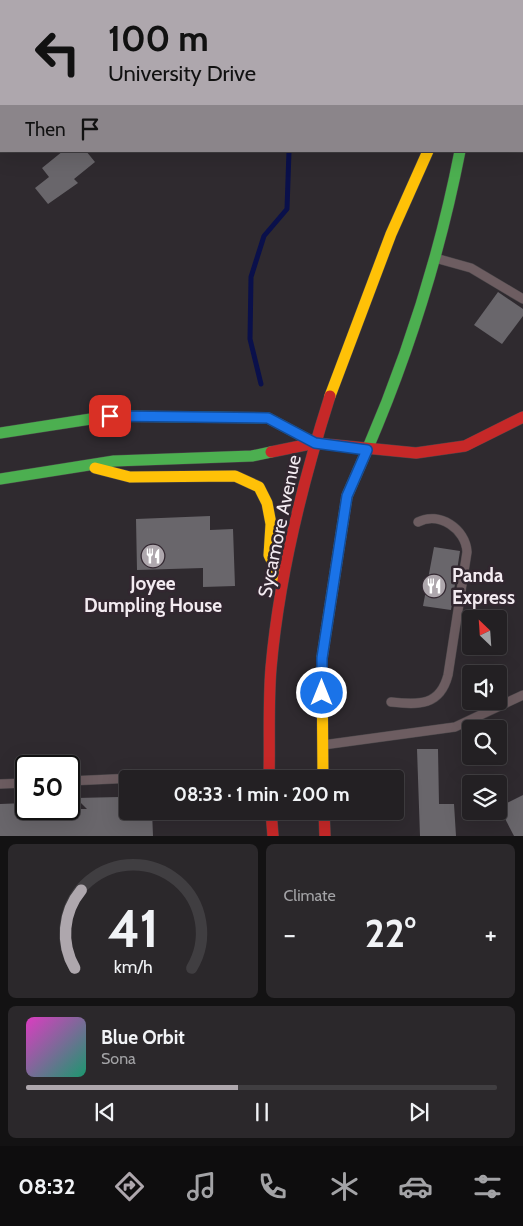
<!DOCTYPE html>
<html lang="en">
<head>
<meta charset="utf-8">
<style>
	body { margin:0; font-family:Cabin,sans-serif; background:#2b282b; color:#f1f3f6; height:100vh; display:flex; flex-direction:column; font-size:19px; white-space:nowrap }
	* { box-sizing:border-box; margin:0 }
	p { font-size:16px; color:#a3a3a6 }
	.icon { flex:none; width:28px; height:28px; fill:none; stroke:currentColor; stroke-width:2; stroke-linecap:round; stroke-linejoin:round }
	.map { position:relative; height:836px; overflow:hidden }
	.details { display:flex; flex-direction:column; gap:8px; padding:8px; background:#131213; flex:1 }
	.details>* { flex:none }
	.banner { position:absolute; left:0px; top:0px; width:524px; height:152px; box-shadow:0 5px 20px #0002,0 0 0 1px #403e41; background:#aea7ad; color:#111; overflow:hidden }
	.needle { width:32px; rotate:335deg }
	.buttons { position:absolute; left:462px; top:610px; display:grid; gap:10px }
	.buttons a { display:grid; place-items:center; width:45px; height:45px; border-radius:5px; background:#232023; box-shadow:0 5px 20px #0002,0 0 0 1px #403e41; font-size:25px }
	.speed { position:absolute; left:15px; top:755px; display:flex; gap:10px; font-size:25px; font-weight:700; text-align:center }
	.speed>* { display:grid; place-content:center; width:65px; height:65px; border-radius:50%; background:#232023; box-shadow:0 5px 20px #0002,0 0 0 1px #403e41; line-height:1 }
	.speed .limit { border:2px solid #111; border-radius:8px; background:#fff; color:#111 }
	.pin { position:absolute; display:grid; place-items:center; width:42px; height:42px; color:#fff; margin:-21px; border-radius:10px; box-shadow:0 2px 8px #0006 }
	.me { position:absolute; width:55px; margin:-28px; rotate:0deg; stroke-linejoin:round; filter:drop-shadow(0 0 4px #0008) }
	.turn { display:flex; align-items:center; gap:18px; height:105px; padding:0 25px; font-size:22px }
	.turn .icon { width:65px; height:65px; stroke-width:2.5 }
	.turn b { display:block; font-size:35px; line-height:42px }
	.then { display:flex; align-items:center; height:48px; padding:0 25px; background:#0003; gap:10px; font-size:19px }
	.big { font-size:38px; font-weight:800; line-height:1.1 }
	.details .tile { flex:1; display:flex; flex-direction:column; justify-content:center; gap:8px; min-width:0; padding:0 18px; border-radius:8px; background:#2b282b }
	.details .dial { align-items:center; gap:0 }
	.dial svg { height:130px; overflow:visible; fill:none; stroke:#403e41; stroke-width:7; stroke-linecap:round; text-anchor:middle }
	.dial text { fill:#f1f3f6; stroke:none }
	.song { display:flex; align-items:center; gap:15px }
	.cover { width:60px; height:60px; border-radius:8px; background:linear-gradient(135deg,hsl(310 70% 55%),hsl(160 70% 35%)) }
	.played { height:5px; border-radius:2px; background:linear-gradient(90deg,#aea7ad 45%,#403e41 45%) }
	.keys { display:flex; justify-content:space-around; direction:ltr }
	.heat { display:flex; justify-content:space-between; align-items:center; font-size:28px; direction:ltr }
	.details .tiles { flex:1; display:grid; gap:8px; grid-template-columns:1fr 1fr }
	.tile:last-child { grid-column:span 2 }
	.trip { position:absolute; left:119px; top:770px; width:285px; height:50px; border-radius:5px; background:#232023; box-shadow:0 5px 20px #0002,0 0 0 1px #403e41; font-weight:800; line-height:50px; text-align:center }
	.tabs { display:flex; height:80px; justify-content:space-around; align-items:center; background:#0e0d0e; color:#a3a3a6 }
	.tabs .icon { width:35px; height:35px }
	.tabs .active { color:#aea7ad }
	.tabs b { font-size:22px; color:#f1f3f6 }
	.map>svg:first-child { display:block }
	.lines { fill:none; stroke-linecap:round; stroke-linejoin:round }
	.stream { stroke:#0a104b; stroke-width:5 }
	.building { fill:#69666b }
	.lane-casing { stroke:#4a4649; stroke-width:10 }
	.fast-casing { stroke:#4a4649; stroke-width:12 }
	.slow-casing { stroke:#4a4649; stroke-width:12 }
	.jam-casing { stroke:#4a4649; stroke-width:12 }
	.lane { stroke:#6d5d61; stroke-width:9 }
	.fast { stroke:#4caf50; stroke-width:11 }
	.slow { stroke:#ffc107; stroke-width:11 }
	.jam { stroke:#c62828; stroke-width:11 }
	.route-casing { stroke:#114b97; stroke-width:12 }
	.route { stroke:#1a73e8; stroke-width:9 }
	.labels { text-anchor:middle; stroke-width:5; stroke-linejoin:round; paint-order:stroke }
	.street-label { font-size:19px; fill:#f3ebf1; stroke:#322730 }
	.poi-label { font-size:19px; font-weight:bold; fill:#f3ebf1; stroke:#322730; text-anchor:start }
</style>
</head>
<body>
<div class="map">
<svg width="523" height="836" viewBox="0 0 523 836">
	<rect width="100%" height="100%" fill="#2f2a2f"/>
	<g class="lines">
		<g class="stream">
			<polyline points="296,1 296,0"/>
			<polyline points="261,384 250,339 251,277 264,236 287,209 289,151"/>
		</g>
	</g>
	<g class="building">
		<polygon points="63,151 86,151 95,162 74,179 78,183 48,204 35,188 49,177 42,168"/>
		<polygon points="498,292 523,309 523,316 502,344 474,325"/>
		<polygon points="210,516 210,530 233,529 235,586 203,587 203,568 137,570 136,519"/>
		<polygon points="434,547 460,551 451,610 423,606"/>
		<polygon points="417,749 438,749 439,804 454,804 456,836 420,836"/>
		<polygon points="523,795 523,836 514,836 499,807"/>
		<polygon points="119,797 120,811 152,811 153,836 0,836 0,804 26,803 26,809 87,809 76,798"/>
	</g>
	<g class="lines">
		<g class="lane-casing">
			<g id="lane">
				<polyline points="72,0 73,1"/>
				<polyline points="435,258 471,268 523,299"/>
				<path d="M391 702C419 705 440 706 448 675L467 552C466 529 439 511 418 522"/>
				<polyline points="323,745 455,727 523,695"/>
				<polyline points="69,781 178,776"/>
				<polyline points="0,784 26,783"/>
			</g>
		</g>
		<g class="fast-casing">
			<g id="fast">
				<polyline points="494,1 495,0"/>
				<polyline points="0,433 110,416 268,418 315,443"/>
				<path d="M367 450C408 355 440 253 460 151"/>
				<polyline points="0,479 114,461 252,456 271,452"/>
			</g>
		</g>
		<g class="slow-casing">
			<g id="slow">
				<polyline points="330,396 391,234 428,151"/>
				<polyline points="95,468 130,477 235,476 259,487 267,503 271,524 269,555 282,582"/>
				<polyline points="323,779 322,658 347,496 367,450"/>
			</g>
		</g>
		<g class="jam-casing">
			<g id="jam">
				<polyline points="271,452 315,443 416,453 465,446 523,417"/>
				<path d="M269 779C270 742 268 705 271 668 279 576 302 484 330 396"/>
				<polyline points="271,811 273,836"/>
				<polyline points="324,811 325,836"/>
			</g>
		</g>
		<use href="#lane" class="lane"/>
		<use href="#fast" class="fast"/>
		<use href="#slow" class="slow"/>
		<use href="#jam" class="jam"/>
	</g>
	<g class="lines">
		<g class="route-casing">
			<polyline id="route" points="110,416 268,418 315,443 367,450 347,496 322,658 322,693"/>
		</g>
		<use href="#route" class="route"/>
	</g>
	<defs>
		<g id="restaurant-disc" transform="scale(1.25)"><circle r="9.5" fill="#aea7ad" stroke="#322730"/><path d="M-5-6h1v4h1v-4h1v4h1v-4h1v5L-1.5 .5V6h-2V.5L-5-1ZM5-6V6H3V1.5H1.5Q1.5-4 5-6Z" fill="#fff"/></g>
	</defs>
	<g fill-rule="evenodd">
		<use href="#restaurant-disc" x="153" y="556"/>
		<use href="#restaurant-disc" x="434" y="586"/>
	</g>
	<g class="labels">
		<g class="street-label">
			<text transform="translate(279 526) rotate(-78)" y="7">Sycamore Avenue</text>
		</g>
		<g class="poi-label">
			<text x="452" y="582">Panda<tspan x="452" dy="22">Express</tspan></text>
			<text x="153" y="590" text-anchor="middle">Joyee<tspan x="153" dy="22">Dumpling House</tspan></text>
		</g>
	</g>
</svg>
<div class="buttons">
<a><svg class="needle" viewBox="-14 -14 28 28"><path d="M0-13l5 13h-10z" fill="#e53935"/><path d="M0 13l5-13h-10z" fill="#a3a3a6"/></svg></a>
<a><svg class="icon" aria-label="sound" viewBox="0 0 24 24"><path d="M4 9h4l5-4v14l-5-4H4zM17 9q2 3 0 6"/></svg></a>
<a><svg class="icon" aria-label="search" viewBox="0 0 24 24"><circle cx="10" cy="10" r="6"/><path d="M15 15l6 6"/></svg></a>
<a><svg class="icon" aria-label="layers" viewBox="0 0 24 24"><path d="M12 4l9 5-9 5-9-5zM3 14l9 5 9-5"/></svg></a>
</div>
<div class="speed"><div class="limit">50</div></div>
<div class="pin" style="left:110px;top:416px;background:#d93025"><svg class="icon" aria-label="arrive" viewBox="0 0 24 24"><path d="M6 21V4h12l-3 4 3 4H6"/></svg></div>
<svg class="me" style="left:322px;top:693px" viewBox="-20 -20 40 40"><circle r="17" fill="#1a73e8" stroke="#fff" stroke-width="3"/><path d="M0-11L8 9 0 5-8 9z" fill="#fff"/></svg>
<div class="trip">08:33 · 1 min · 200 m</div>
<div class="banner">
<div class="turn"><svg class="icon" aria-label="left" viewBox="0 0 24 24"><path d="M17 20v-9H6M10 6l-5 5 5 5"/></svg><div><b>100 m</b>University Drive</div></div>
<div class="then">Then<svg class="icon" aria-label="arrive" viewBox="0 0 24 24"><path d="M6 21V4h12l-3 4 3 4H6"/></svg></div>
</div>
</div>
<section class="details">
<div class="tiles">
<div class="tile dial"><svg viewBox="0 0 100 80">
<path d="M14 69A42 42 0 1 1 86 69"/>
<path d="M14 69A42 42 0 0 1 18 21" stroke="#aea7ad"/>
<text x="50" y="56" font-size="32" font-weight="700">41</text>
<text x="50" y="72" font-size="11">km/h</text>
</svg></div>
<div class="tile"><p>Climate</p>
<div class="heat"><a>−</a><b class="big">22°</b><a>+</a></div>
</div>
<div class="tile">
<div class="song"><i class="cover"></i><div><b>Blue Orbit</b><p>Sona</p></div></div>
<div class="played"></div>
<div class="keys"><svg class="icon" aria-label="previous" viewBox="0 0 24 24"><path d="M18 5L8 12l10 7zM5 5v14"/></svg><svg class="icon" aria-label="pause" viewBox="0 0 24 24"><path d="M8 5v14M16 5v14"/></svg><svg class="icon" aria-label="next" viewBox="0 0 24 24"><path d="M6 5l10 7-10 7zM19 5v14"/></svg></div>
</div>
</div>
</section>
<nav class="tabs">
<b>08:32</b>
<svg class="icon active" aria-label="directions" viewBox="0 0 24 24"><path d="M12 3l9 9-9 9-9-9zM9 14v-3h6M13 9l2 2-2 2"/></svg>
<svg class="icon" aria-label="music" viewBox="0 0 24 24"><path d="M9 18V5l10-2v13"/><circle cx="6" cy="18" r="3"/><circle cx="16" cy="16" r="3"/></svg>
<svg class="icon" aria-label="phone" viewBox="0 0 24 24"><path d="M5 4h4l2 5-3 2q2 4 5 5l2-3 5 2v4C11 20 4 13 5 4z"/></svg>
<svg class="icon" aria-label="climate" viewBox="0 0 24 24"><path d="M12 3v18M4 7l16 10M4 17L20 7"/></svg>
<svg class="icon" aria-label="car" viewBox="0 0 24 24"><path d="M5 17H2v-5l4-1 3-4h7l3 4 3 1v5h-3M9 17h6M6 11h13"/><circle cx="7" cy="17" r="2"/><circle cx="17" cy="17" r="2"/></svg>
<svg class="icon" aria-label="filters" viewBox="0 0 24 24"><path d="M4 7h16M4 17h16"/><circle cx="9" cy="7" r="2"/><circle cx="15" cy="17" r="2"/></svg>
</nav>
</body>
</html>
